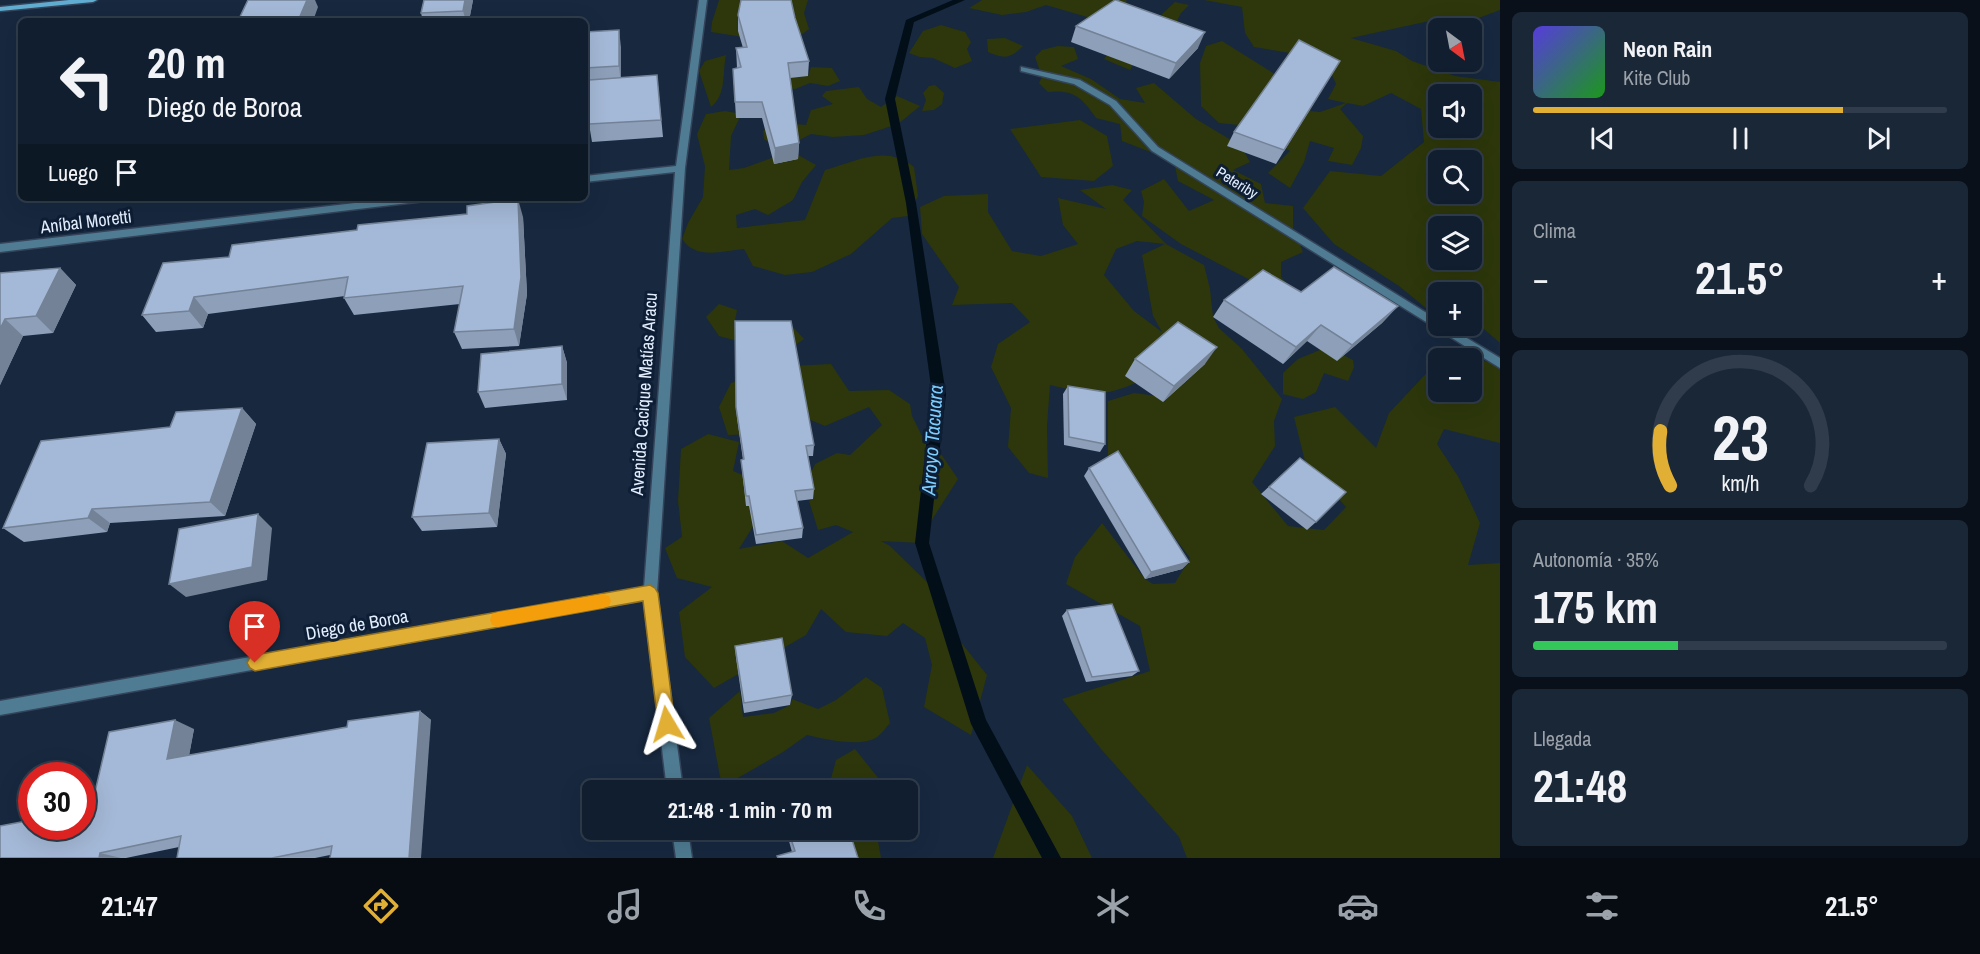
<!DOCTYPE html>
<html lang="es">
<head>
<meta charset="utf-8">
<style>
	body { margin:0; font-family:"Archivo Narrow",sans-serif; background:#1a2737; color:#f1f3f6; height:100vh; display:flex; flex-direction:column; font-size:22px; white-space:nowrap }
	* { box-sizing:border-box; margin:0 }
	p { font-size:20px; color:#9ca2aa }
	.icon { flex:none; width:33px; height:33px; fill:none; stroke:currentColor; stroke-width:2; stroke-linecap:round; stroke-linejoin:round }
	.map { position:relative; flex:1; overflow:hidden }
	.drawer { display:flex; flex-direction:column; gap:12px; padding:12px; background:#09101a; width:480px }
	.drawer>* { flex:none }
	.guide { position:absolute; left:18px; top:18px; width:570px; height:183px; border-radius:9px; box-shadow:0 6px 24px #0002,0 0 0 2px #303c4b; background:#111e2f; color:#f1f3f6; overflow:hidden }
	.needle { width:39px; rotate:148deg }
	.buttons { position:absolute; left:1428px; top:18px; display:grid; gap:12px }
	.buttons a { display:grid; place-items:center; width:54px; height:54px; border-radius:9px; background:#111e2f; box-shadow:0 6px 24px #0002,0 0 0 2px #303c4b; font-size:30px }
	.speed { position:absolute; left:18px; top:762px; display:flex; gap:12px; font-size:30px; font-weight:700; text-align:center }
	.speed>* { display:grid; place-content:center; width:78px; height:78px; border-radius:50%; background:#111e2f; box-shadow:0 6px 24px #0002,0 0 0 2px #303c4b; line-height:1 }
	.speed .limit { border:9px solid #d22; background:#fff; color:#111 }
	.pin { position:absolute; display:grid; place-items:center; width:51px; height:51px; color:#fff; margin:-62px -26px; border-radius:50% 50% 50% 0; rotate:-45deg; box-shadow:0 0 6px #0007 }
	.pin .icon { rotate:45deg }
	.me { position:absolute; width:66px; margin:-33px; rotate:353deg; stroke-linejoin:round; filter:drop-shadow(0 0 4px #0008) }
	.turn { display:flex; align-items:center; gap:21px; height:126px; padding:0 30px; font-size:27px }
	.turn .icon { width:78px; height:78px; stroke-width:2.5 }
	.turn b { display:block; font-size:42px; line-height:51px }
	.then { display:flex; align-items:center; height:57px; padding:0 30px; background:#0003; gap:12px; font-size:22px }
	.big { font-size:45px; font-weight:700; line-height:1.1 }
	.drawer .widget { flex:1; display:flex; flex-direction:column; justify-content:center; gap:9px; min-width:0; padding:0 21px; border-radius:9px; background:#1a2737 }
	.drawer .dial { align-items:center; gap:0 }
	.dial svg { height:156px; overflow:visible; fill:none; stroke:#303c4b; stroke-width:7; stroke-linecap:round; text-anchor:middle }
	.dial text { fill:#f1f3f6; stroke:none }
	.song { display:flex; align-items:center; gap:18px }
	.cover { width:72px; height:72px; border-radius:9px; background:linear-gradient(135deg,hsl(250 70% 55%),hsl(120 70% 35%)) }
	.played { height:6px; border-radius:3px; background:linear-gradient(90deg,#e1af34 75%,#303c4b 75%) }
	.keys { display:flex; justify-content:space-around; direction:ltr }
	.heat { display:flex; justify-content:space-between; align-items:center; font-size:33px; direction:ltr }
	.charge { height:9px; border-radius:4px; background:linear-gradient(90deg,#34c759 35%,#303c4b 0) }
	.trip { position:absolute; left:582px; top:780px; width:336px; height:60px; border-radius:9px; background:#111e2f; box-shadow:0 6px 24px #0002,0 0 0 2px #303c4b; font-weight:700; line-height:60px; text-align:center }
	.dock { display:flex; height:96px; justify-content:space-around; align-items:center; background:#070c13; color:#9ca2aa }
	.dock .icon { width:42px; height:42px }
	.dock .current { color:#e1af34 }
	.dock b { font-size:27px; color:#f1f3f6 }
	main { display:flex; flex:1; min-height:0 }
	.map>svg:first-child { display:block }
	.green { fill:#2d370b; fill-rule:evenodd }
	.lines { fill:none; stroke-linecap:round; stroke-linejoin:round }
	.stream { fill:#020f19; fill-rule:evenodd }
	.street-casing { stroke:#34445a; stroke-width:3 }
	.secondary-casing { stroke:#34445a; stroke-width:3 }
	.street { fill:#4f7c93; fill-rule:evenodd }
	.secondary { fill:#61acd1; fill-rule:evenodd }
	.wall { fill:#8d9fb9 }
	.shaded-wall { fill:#738296 }
	.building { fill:#a4b9d7; stroke:#738296; stroke-width:1.5 }
	.route { fill:#e1af34; stroke:#927222; stroke-width:1.5 }
	.slow { fill:#f59e0b }
	.labels { text-anchor:middle; stroke-width:6; stroke-linejoin:round; paint-order:stroke }
	.far-street-label { font-size:15px; fill:#e3eefe; stroke:#0e1e35 }
	.street-label { font-size:18px; fill:#e3eefe; stroke:#0e1e35 }
	.water-label { font-size:20px; font-style:italic; fill:#7cceff; stroke:#0e1e35 }
</style>
</head>
<body>
<main>
<div class="map">
<svg width="1500" height="858" viewBox="0 0 1500 858">
	<rect width="100%" height="100%" fill="#17283f"/>
	<g class="green">
		<polygon points="719,0 808,0 804,13 809,29 796,39 743,37 711,32 712,22"/>
		<polygon points="982,0 1126,0 1127,2 1122,7 1159,27 1162,14 1175,2 1189,5 1181,13 1177,21 1186,25 1196,37 1142,51 1130,70 1104,59 1125,34 1104,22 1046,5 1026,12 1002,15 969,8"/>
		<path d="M1204 0H1500V10L1468 22 1434 20 1351 38 1396 51 1412 61 1455 76 1500 82V343L1477 323 1472 321V292H1438V312L1427 309 1399 286 1334 244 1303 208 1330 171 1381 176 1424 142 1421 109 1391 93 1363 106 1347 103 1340 109 1363 136 1361 148 1352 165 1328 161 1334 148 1310 141 1304 162 1290 188 1268 173 1290 151 1249 126 1219 123 1201 106 1200 63 1206 46 1222 41 1273 73 1311 111 1320 112 1346 103 1328 99 1336 84 1327 64 1290 53 1254 47 1245 33 1242 7ZM1438 94H1472V128H1438ZM1438 160H1472V194H1438ZM1438 226H1472V260H1438Z"/>
		<polygon points="941,25 965,32 971,42 967,49 972,61 955,68 933,58 920,57 909,53 923,31"/>
		<path d="M1005 38 1023 46C1010 59 1004 59 988 52L987 39Z"/>
		<path d="M1058 46 1074 47 1078 59 1061 66 1091 79 1120 99 1145 103 1136 88 1154 83 1196 119 1241 146 1250 162 1233 170 1261 184 1265 203 1293 206V228L1303 252 1281 262V277L1293 290 1252 281 1181 244 1142 216 1144 202 1141 191 1164 179 1189 211 1214 200 1178 181 1174 161 1122 141 1120 124 1096 118C1082 97 1073 89 1048 92L1039 83 1042 77 1035 57 1042 50Z"/>
		<path d="M726 55C722 74 727 94 711 107L699 71 705 61Z"/>
		<polygon points="811,67 832,68 840,81 828,86 810,83 795,89 766,84 783,74 808,76"/>
		<polygon points="935,85 944,93 942,104 934,110 922,111 926,100 923,93 929,86"/>
		<polygon points="859,87 867,99 881,107 897,96 920,106 898,124 864,135 833,137 811,134 780,150 764,139 763,131 776,122 806,125 811,110 833,104 822,96 826,91"/>
		<path d="M725 111 736 113 739 119 731 136 729 170 744 168 791 151 816 165 802 182 793 200 768 215 755 209 736 215 737 228 805 220 825 170C857 161 886 144 914 167L918 196 908 216 892 218 851 254 812 272 785 275 753 266 744 249C721 251 696 260 682 239L688 223 703 197 705 166 697 134 706 114Z"/>
		<polygon points="1080,120 1107,136 1113,166 1094,181 1041,177 1010,129"/>
		<path d="M1112 185 1132 190 1123 200 1166 244 1204 265 1210 289 1213 317 1219 328 1242 349 1282 399 1274 421 1275 446 1252 482 1288 526 1324 530 1346 507 1305 461 1294 417 1335 407 1376 448 1389 413 1438 361V392H1472V358H1440L1447 352 1500 365V443L1444 429 1437 444 1459 478 1480 523 1468 565 1500 563V858H1187L1179 837 1101 749 1062 699 1150 671 1140 626 1066 584 1075 557 1102 523 1145 579 1153 584 1175 583 1190 558 1155 511 1108 475V401L1134 393 1164 397 1149 377C1104 398 1097 396 1050 385L1047 426 1048 478 1029 473 1008 447 1011 408 991 367 998 344 1030 322 1012 303 952 305 959 287 922 234 920 207 944 196 988 194V212L1012 251 1041 256 1078 244 1063 225 1058 198 1106 209 1080 190ZM1137 241 1165 244 1142 255 1153 316 1162 332 1134 311 1104 275 1116 249Z"/>
		<polygon points="719,304 737,310 734,326 793,327 804,339 790,349 745,343 719,336 706,317"/>
		<polygon points="1327,347 1353,360 1354,367 1348,381 1324,373 1316,392 1303,399 1283,394 1283,373 1298,359"/>
		<polygon points="831,364 849,391 889,390 910,404 912,416 927,446 941,454 958,479 933,518 922,543 881,541 890,546 931,586 947,625 987,675 971,735 924,707 932,665 925,638 903,623 887,636 846,632 821,609 806,635 714,688 685,657 679,612 712,587 677,578 665,548 682,537 678,501 681,449 708,434 739,442 733,471 745,476 763,510 739,549 782,541 808,558 853,532 836,525 818,530 809,501 812,499 808,479 815,464 837,453 850,455 882,425 869,407 825,426 784,409 752,434 728,435 719,407 731,383 789,366"/>
		<path d="M866 677 882 688 890 723C886 727 882 734 877 737 862 748 824 739 807 735L783 752 722 787 709 718 740 691 743 717 774 713 790 705 792 699 818 709 836 700Z"/>
		<polygon points="855,749 879,779 877,790 828,790 836,760"/>
		<polygon points="1027,765 1072,816 1092,858 993,858"/>
		<polygon points="831,830 876,830 881,858 845,858"/>
	</g>
	<g class="lines">
		<polygon class="stream" points="953,0 965,0 914,22 895,99 916,203 946,394 929,543 986,720 1061,858 1042,858 971,724 915,543 932,394 906,203 885,99 906,20"/>
		<g class="street-casing">
			<g id="street">
				<polygon points="699,0 707,0 685,168 657,593 683,790 667,790 644,600 0,715 0,701 644,588 675,172 585,182 585,176 676,166"/>
				<polygon points="1021,67 1080,80 1116,101 1158,147 1438,320 1438,326 1447,326 1500,358 1500,368 1152,151 1110,105 1074,84 1021,71"/>
				<polygon points="398,198 430,198 425,201 0,252 0,244"/>
				<polygon points="672,830 688,830 692,858 676,858"/>
			</g>
		</g>
		<g class="secondary-casing">
			<polygon id="secondary" points="69,0 97,0 93,2 0,11 0,7"/>
		</g>
		<use href="#street" class="street"/>
		<use href="#secondary" class="secondary"/>
	</g>
	<g class="wall">
		<polygon points="473,0 469,21 423,21 421,13"/>
		<polygon points="738,15 795,18 809,61 808,76 790,78 799,143 798,159 774,164 762,118 736,118 733,69 737,68 736,48 743,48 738,31"/>
		<polygon points="1076,26 1198,48 1169,79 1071,42"/>
		<polygon points="585,32 621,47 621,78 657,75 663,137 592,142 589,124 589,85 585,86"/>
		<polygon points="1340,61 1276,164 1227,146 1234,132"/>
		<polygon points="523,217 527,294 519,346 462,349 454,332 460,304 354,315 344,298 345,296 208,314 203,328 156,332 142,315 229,257"/>
		<polygon points="60,268 76,285 53,333 23,336 0,385 0,273"/>
		<polygon points="1301,292 1398,306 1382,323 1337,361 1307,341 1283,364 1213,317 1224,300"/>
		<polygon points="562,346 567,363 567,400 485,408 478,392"/>
		<polygon points="1135,359 1205,364 1163,402 1125,376"/>
		<polygon points="1068,386 1105,444 1100,452 1064,445 1063,394"/>
		<polygon points="736,407 814,445 813,456 808,456 814,489 813,499 797,501 803,528 802,538 756,544 749,506 746,506 742,470 741,460 743,460 737,418"/>
		<polygon points="242,408 256,424 225,516 110,523 107,532 24,542 3,528 170,427"/>
		<polygon points="499,439 506,454 497,527 422,531 412,517"/>
		<polygon points="1300,458 1316,522 1307,530 1261,494"/>
		<polygon points="1089,468 1189,562 1182,569 1145,579 1084,476"/>
		<polygon points="1067,610 1139,671 1132,676 1086,682 1062,616"/>
		<polygon points="735,646 792,695 790,705 744,713 736,658"/>
		<polygon points="420,711 431,720 330,855 315,858 177,858 179,847 126,858 0,858 91,809 194,729 189,755 347,727"/>
		<polygon points="788,830 849,830 858,858 777,858 777,856 792,852 787,834"/>
	</g>
	<g class="shaded-wall">
		<polygon points="307,0 315,0 318,7 313,21 298,21"/>
		<polygon points="465,0 473,0 469,21 466,21 463,11"/>
		<polygon points="619,30 621,47 621,84 619,66"/>
		<polygon points="1205,32 1198,48 1169,79 1176,63"/>
		<polygon points="799,143 798,159 774,164 775,148"/>
		<polygon points="518,199 523,217 527,294 519,346 514,329"/>
		<polygon points="60,268 76,285 53,333 36,316"/>
		<polygon points="194,297 208,314 203,328 189,311"/>
		<polygon points="1398,306 1382,323 1337,361 1352,345"/>
		<polygon points="5,319 23,336 0,385 0,329"/>
		<polygon points="1321,325 1307,341 1283,364 1296,347"/>
		<polygon points="562,346 567,363 567,400 562,384"/>
		<polygon points="1217,347 1205,364 1163,402 1174,386"/>
		<polygon points="242,408 256,424 225,516 210,502"/>
		<polygon points="499,439 506,454 497,527 489,513"/>
		<polygon points="92,509 110,523 107,532 88,518"/>
		<polygon points="258,514 272,528 267,580 186,597 169,584"/>
		<polygon points="1189,562 1182,569 1145,579 1151,572"/>
		<polygon points="420,711 431,720 421,858 409,858"/>
		<polygon points="175,720 194,729 187,767 167,759"/>
		<polygon points="100,853 121,858 99,858"/>
	</g>
	<g class="building">
		<polygon points="248,0 307,0 298,21 238,21"/>
		<polygon points="424,0 465,0 463,11 421,13"/>
		<polygon points="741,0 791,0 795,18 809,61 788,63 799,143 775,148 762,102 735,102 733,69 741,67 736,48 747,47 738,15"/>
		<polygon points="1115,0 1116,0 1205,32 1176,63 1076,26"/>
		<polygon points="619,30 619,66 585,68 585,32"/>
		<polygon points="1299,40 1340,61 1284,150 1234,132"/>
		<polygon points="657,75 661,120 589,124 589,80"/>
		<polygon points="518,199 521,277 514,329 454,332 463,286 344,298 348,277 194,297 189,311 142,315 163,263 229,257 232,245 357,230 358,225 467,214 467,206"/>
		<polygon points="1334,267 1398,306 1352,345 1321,325 1296,347 1224,300 1263,270 1301,292"/>
		<polygon points="60,268 36,316 5,319 0,329 0,273"/>
		<polygon points="735,321 791,321 814,445 806,446 814,489 795,491 803,528 756,535 749,496 746,496 741,460 744,459 736,407"/>
		<polygon points="1178,322 1217,347 1174,386 1135,359"/>
		<polygon points="562,346 562,384 478,392 481,354"/>
		<polygon points="1068,386 1105,392 1105,444 1069,437"/>
		<polygon points="242,408 210,502 92,509 88,518 3,528 41,441 170,427 176,412"/>
		<polygon points="499,439 489,513 412,517 427,443"/>
		<polygon points="1118,451 1189,562 1151,572 1089,468"/>
		<polygon points="1300,458 1346,492 1316,522 1269,487"/>
		<polygon points="258,514 252,567 169,584 179,529"/>
		<polygon points="1112,604 1139,671 1092,677 1067,610"/>
		<polygon points="782,638 792,695 744,703 735,646"/>
		<polygon points="420,711 409,858 330,858 332,846 272,858 177,858 181,836 100,853 99,858 0,858 0,826 32,820 32,826 82,826 82,811 91,809 109,732 175,720 167,759 347,727 348,721"/>
		<polygon points="788,830 849,830 858,858 778,858 777,856 795,851"/>
	</g>
	<polygon class="route" points="650,585 655,588 658,593 675,724 673,731 667,733 661,731 658,724 643,601 255,671 250,668 247,663 250,657 255,655"/>
	<polygon class="slow" points="603,594 609,596 611,601 609,606 603,608 498,627 492,625 490,620 492,614 498,612"/>
	<g class="labels">
		<g class="far-street-label">
			<text transform="translate(1237 183) rotate(32)" y="5">Peteriby</text>
		</g>
		<g class="street-label">
			<text transform="translate(86 222) rotate(-7)" y="6">Aníbal Moretti</text>
			<text transform="translate(644 394) rotate(-86)" y="6">Avenida Cacique Matías Aracu</text>
			<text transform="translate(357 625) rotate(-10)" y="6">Diego de Boroa</text>
		</g>
		<g class="water-label">
			<text transform="translate(932 440) rotate(-86)" y="7">Arroyo Tacuara</text>
		</g>
	</g>
</svg>
<div class="buttons">
<a><svg class="needle" viewBox="-14 -14 28 28"><path d="M0-13l5 13h-10z" fill="#e53935"/><path d="M0 13l5-13h-10z" fill="#9ca2aa"/></svg></a>
<a><svg class="icon" aria-label="sound" viewBox="0 0 24 24"><path d="M4 9h4l5-4v14l-5-4H4zM17 9q2 3 0 6"/></svg></a>
<a><svg class="icon" aria-label="search" viewBox="0 0 24 24"><circle cx="10" cy="10" r="6"/><path d="M15 15l6 6"/></svg></a>
<a><svg class="icon" aria-label="layers" viewBox="0 0 24 24"><path d="M12 4l9 5-9 5-9-5zM3 14l9 5 9-5"/></svg></a>
<a>+</a>
<a>−</a>
</div>
<div class="speed"><div class="limit">30</div></div>
<div class="pin" style="left:255px;top:663px;background:#d93025"><svg class="icon" aria-label="arrive" viewBox="0 0 24 24"><path d="M6 21V4h12l-3 4 3 4H6"/></svg></div>
<svg class="me" style="left:667px;top:724px" viewBox="-20 -20 40 40"><path d="M0-17L14 15 0 8-14 15z" fill="#e1af34" stroke="#fff" stroke-width="4"/></svg>
<div class="trip">21:48 · 1 min · 70 m</div>
<div class="guide">
<div class="turn"><svg class="icon" aria-label="left" viewBox="0 0 24 24"><path d="M17 20v-9H6M10 6l-5 5 5 5"/></svg><div><b>20 m</b>Diego de Boroa</div></div>
<div class="then">Luego<svg class="icon" aria-label="arrive" viewBox="0 0 24 24"><path d="M6 21V4h12l-3 4 3 4H6"/></svg></div>
</div>
</div>
<section class="drawer">
<div class="widget">
<div class="song"><i class="cover"></i><div><b>Neon Rain</b><p>Kite Club</p></div></div>
<div class="played"></div>
<div class="keys"><svg class="icon" aria-label="previous" viewBox="0 0 24 24"><path d="M18 5L8 12l10 7zM5 5v14"/></svg><svg class="icon" aria-label="pause" viewBox="0 0 24 24"><path d="M8 5v14M16 5v14"/></svg><svg class="icon" aria-label="next" viewBox="0 0 24 24"><path d="M6 5l10 7-10 7zM19 5v14"/></svg></div>
</div>
<div class="widget"><p>Clima</p>
<div class="heat"><a>−</a><b class="big">21.5°</b><a>+</a></div>
</div>
<div class="widget dial"><svg viewBox="0 0 100 80">
<path d="M14 69A42 42 0 1 1 86 69"/>
<path d="M14 69A42 42 0 0 1 9 41" stroke="#e1af34"/>
<text x="50" y="56" font-size="32" font-weight="700">23</text>
<text x="50" y="72" font-size="11">km/h</text>
</svg></div>
<div class="widget"><p>Autonomía · 35%</p><b class="big">175 km</b><div class="charge"></div></div>
<div class="widget"><p>Llegada</p><b class="big">21:48</b></div>
</section>
</main>
<nav class="dock">
<b>21:47</b>
<svg class="icon current" aria-label="directions" viewBox="0 0 24 24"><path d="M12 3l9 9-9 9-9-9zM9 14v-3h6M13 9l2 2-2 2"/></svg>
<svg class="icon" aria-label="music" viewBox="0 0 24 24"><path d="M9 18V5l10-2v13"/><circle cx="6" cy="18" r="3"/><circle cx="16" cy="16" r="3"/></svg>
<svg class="icon" aria-label="phone" viewBox="0 0 24 24"><path d="M5 4h4l2 5-3 2q2 4 5 5l2-3 5 2v4C11 20 4 13 5 4z"/></svg>
<svg class="icon" aria-label="climate" viewBox="0 0 24 24"><path d="M12 3v18M4 7l16 10M4 17L20 7"/></svg>
<svg class="icon" aria-label="car" viewBox="0 0 24 24"><path d="M5 17H2v-5l4-1 3-4h7l3 4 3 1v5h-3M9 17h6M6 11h13"/><circle cx="7" cy="17" r="2"/><circle cx="17" cy="17" r="2"/></svg>
<svg class="icon" aria-label="filters" viewBox="0 0 24 24"><path d="M4 7h16M4 17h16"/><circle cx="9" cy="7" r="2"/><circle cx="15" cy="17" r="2"/></svg>
<b>21.5°</b>
</nav>
</body>
</html>
